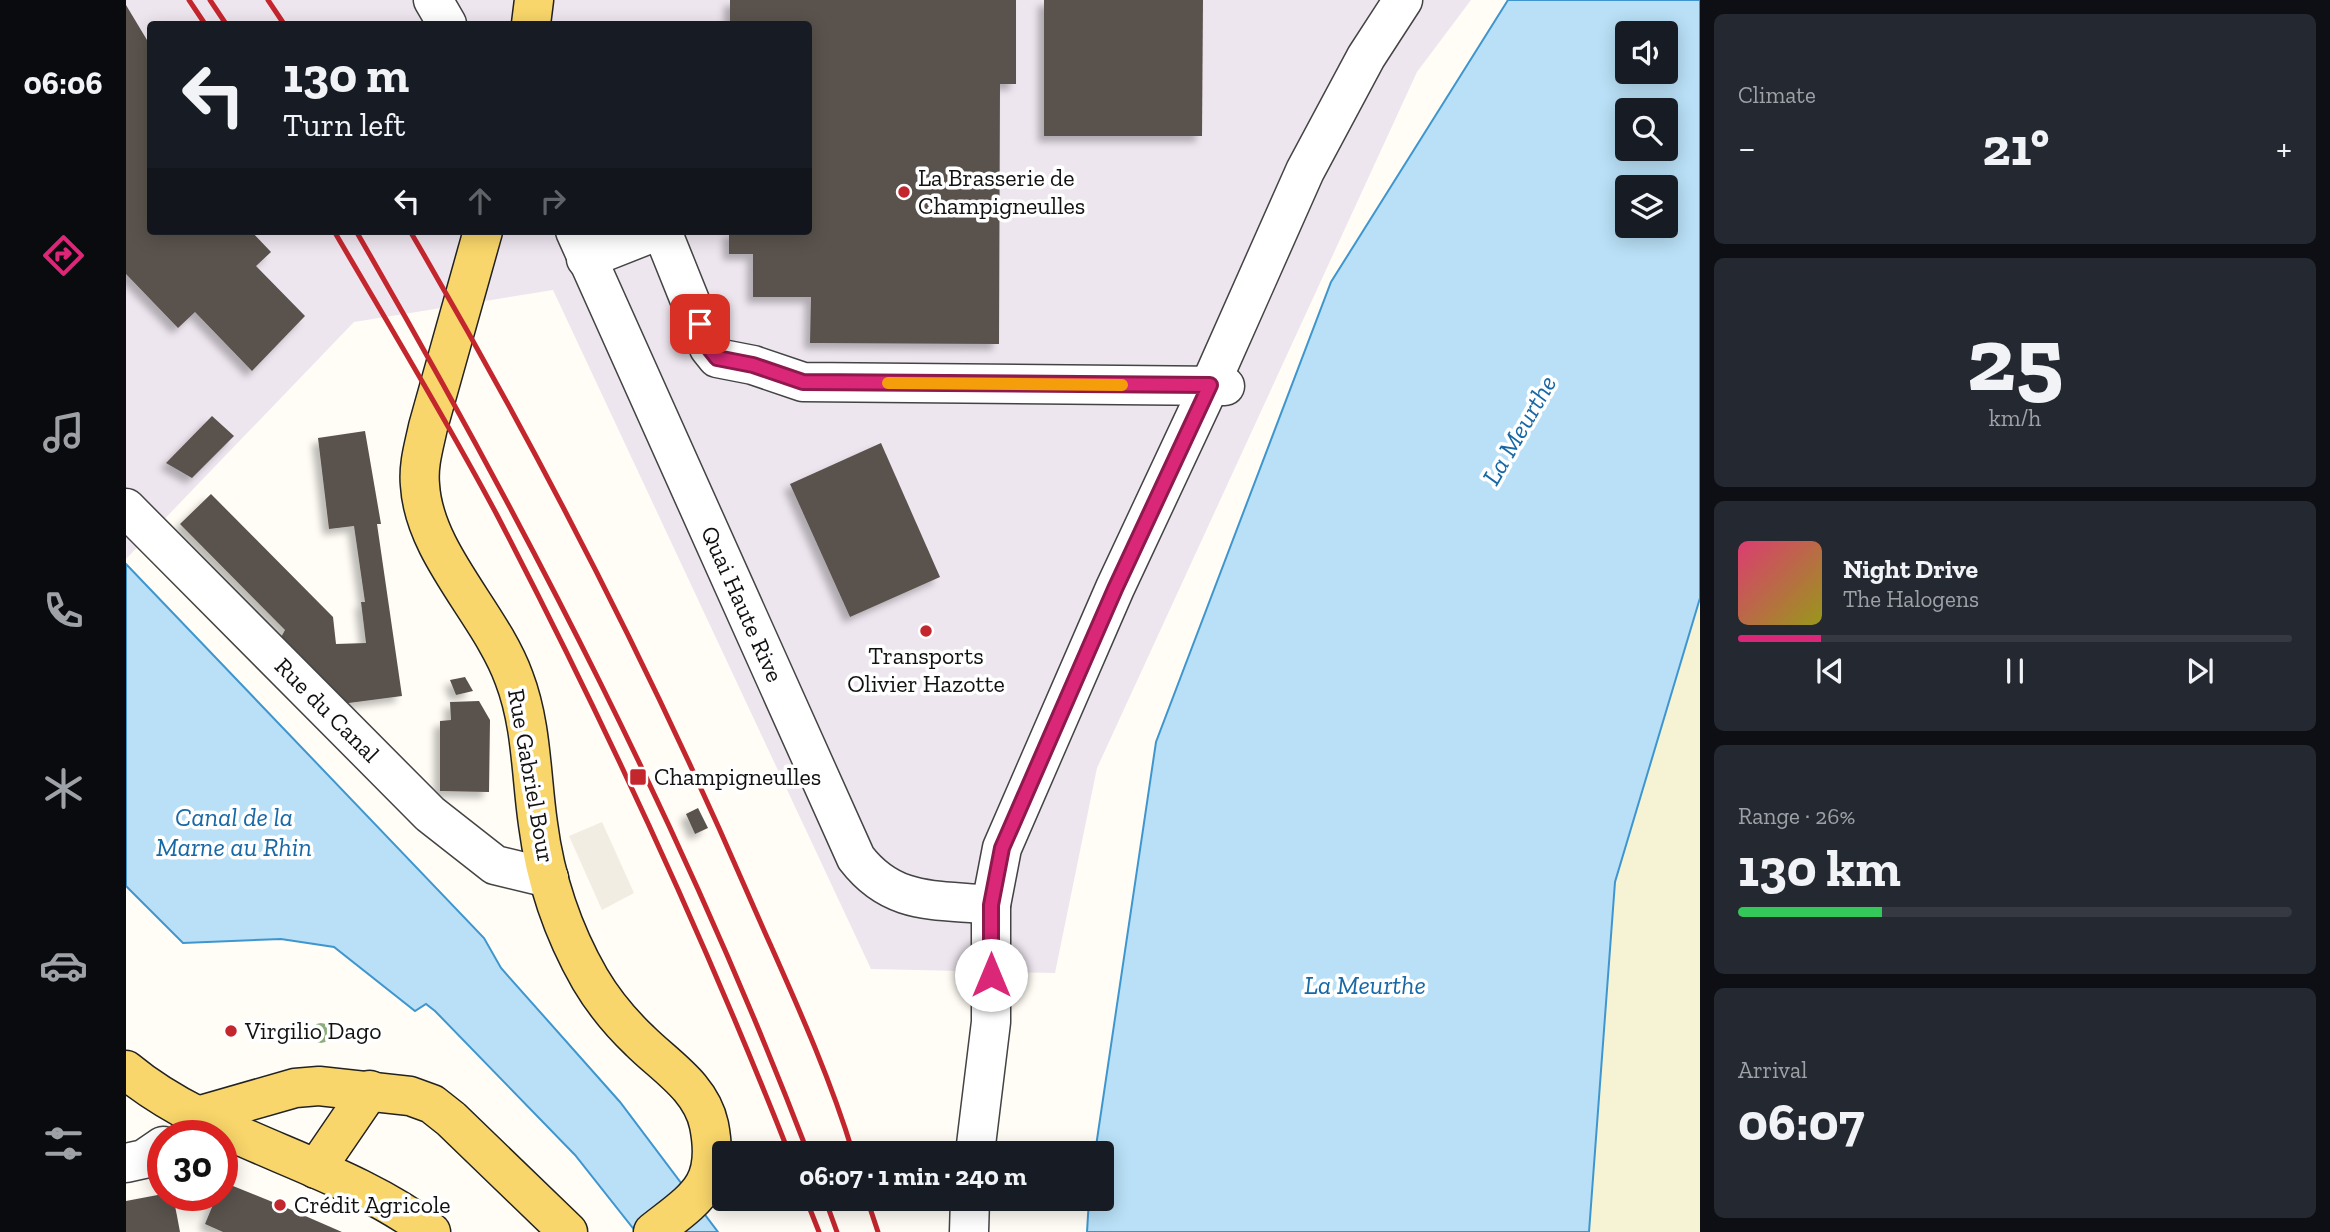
<!DOCTYPE html>
<html lang="en">
<head>
<meta charset="utf-8">
<style>
	body { margin:0; font-family:"Zilla Slab",serif; background:#242831; color:#f1f3f6; height:100vh; display:flex; flex-direction:column; font-size:26px; white-space:nowrap }
	* { box-sizing:border-box; margin:0 }
	p { font-size:23px; color:#9ea1a6 }
	.icon { flex:none; width:38px; height:38px; fill:none; stroke:currentColor; stroke-width:2; stroke-linecap:round; stroke-linejoin:round }
	.map { position:relative; flex:1; overflow:hidden }
	.details { display:flex; flex-direction:column; gap:14px; padding:14px; background:#0d0f14; width:630px }
	.details>* { flex:none }
	.hud { position:absolute; left:21px; top:21px; width:665px; height:214px; border-radius:7px; box-shadow:0 4px 18px #0003; background:#171b24; color:#f1f3f6; overflow:hidden }
	.controls { position:absolute; left:1489px; top:21px; display:grid; gap:14px }
	.controls a { display:grid; place-items:center; width:63px; height:63px; border-radius:7px; background:#171b24; box-shadow:0 4px 18px #0003; font-size:35px }
	.speed { position:absolute; left:21px; top:1120px; display:flex; gap:14px; font-size:35px; font-weight:700; text-align:center }
	.speed>* { display:grid; place-content:center; width:91px; height:91px; border-radius:50%; background:#171b24; box-shadow:0 4px 18px #0003; line-height:1 }
	.speed .limit { border:10px solid #d22; background:#fff; color:#111 }
	.pin { position:absolute; display:grid; place-items:center; width:60px; height:60px; color:#fff; margin:-30px; border-radius:14px; box-shadow:0 4px 10px #0006 }
	.me { position:absolute; width:77px; margin:-38px; rotate:0deg; stroke-linejoin:round; filter:drop-shadow(0 0 5px #0008) }
	.turn { display:flex; align-items:center; gap:24px; height:147px; padding:0 21px; font-size:32px }
	.turn .icon { width:91px; height:91px; stroke-width:2.5 }
	.turn b { display:block; font-size:49px; line-height:60px }
	.lanes { display:flex; align-items:center; height:66px; padding:0 21px; background:#0003; justify-content:center; gap:35px; direction:ltr }
	.lanes .off { opacity:.35 }
	.big { font-size:52px; font-weight:800; line-height:1.1 }
	.details .widget { flex:1; display:flex; flex-direction:column; justify-content:center; gap:10px; min-width:0; padding:0 24px; border-radius:10px; background:#242831 }
	.details .dial { align-items:center; gap:0 }
	.dial b { font-size:91px; line-height:1 }
	.song { display:flex; align-items:center; gap:21px }
	.cover { width:84px; height:84px; border-radius:10px; background:linear-gradient(135deg,hsl(340 70% 55%),hsl(60 70% 35%)) }
	.played { height:7px; border-radius:4px; background:linear-gradient(90deg,#db2777 15%,#363941 15%) }
	.keys { display:flex; justify-content:space-around; direction:ltr }
	.heat { display:flex; justify-content:space-between; align-items:center; font-size:38px; direction:ltr }
	.charge { height:10px; border-radius:5px; background:linear-gradient(90deg,#34c759 26%,#363941 0) }
	.trip { position:absolute; left:586px; top:1141px; width:402px; height:70px; border-radius:7px; background:#171b24; box-shadow:0 4px 18px #0003; font-weight:800; line-height:70px; text-align:center }
	main { display:flex; flex:1; min-height:0 }
	.menu { display:flex; flex-direction:column; width:126px; justify-content:space-around; align-items:center; background:#090b0e; color:#9ea1a6 }
	.menu .icon { width:49px; height:49px }
	.menu .current { color:#db2777 }
	.menu b { font-size:32px; color:#f1f3f6 }
	.map>svg:first-child { display:block }
	.industrial { fill:#eee6ef; fill-rule:evenodd }
	.farmland { fill:#f6f3d4 }
	.plaza { fill:#f1ede2 }
	.water { fill:#b9e0f7; stroke:#3f96cf; stroke-width:2; fill-rule:evenodd }
	.building { fill:#5a524d; filter:url(#shadow) }
	.lines { fill:none; stroke-linecap:round; stroke-linejoin:round }
	.minor-casing { stroke:#444; stroke-width:41 }
	.major-casing { stroke:#222; stroke-width:41 }
	.minor { stroke:#fff; stroke-width:38 }
	.major { stroke:#f9d66b; stroke-width:38 }
	.rail { stroke:#c4262e; stroke-width:5 }
	.tree { fill:#8dad7f }
	.route-casing { stroke:#8e194d; stroke-width:18 }
	.route { stroke:#db2777; stroke-width:12 }
	.slow { stroke:#f59e0b; stroke-width:12 }
	.poi-dot { fill:#c4262e; stroke:#fff; stroke-width:2.5 }
	.labels { text-anchor:middle; stroke-width:7; stroke-linejoin:round; paint-order:stroke }
	.poi-label { font-size:24px; fill:#111; stroke:#fff; text-anchor:start }
	.street-label { font-size:24px; fill:#111; stroke:#fff }
	.water-label { font-size:26px; font-style:italic; fill:#1768a6; stroke:#fff }
</style>
</head>
<body>
<main>
<nav class="menu">
<b>06:06</b>
<svg class="icon current" aria-label="directions" viewBox="0 0 24 24"><path d="M12 3l9 9-9 9-9-9zM9 14v-3h6M13 9l2 2-2 2"/></svg>
<svg class="icon" aria-label="music" viewBox="0 0 24 24"><path d="M9 18V5l10-2v13"/><circle cx="6" cy="18" r="3"/><circle cx="16" cy="16" r="3"/></svg>
<svg class="icon" aria-label="phone" viewBox="0 0 24 24"><path d="M5 4h4l2 5-3 2q2 4 5 5l2-3 5 2v4C11 20 4 13 5 4z"/></svg>
<svg class="icon" aria-label="climate" viewBox="0 0 24 24"><path d="M12 3v18M4 7l16 10M4 17L20 7"/></svg>
<svg class="icon" aria-label="car" viewBox="0 0 24 24"><path d="M5 17H2v-5l4-1 3-4h7l3 4 3 1v5h-3M9 17h6M6 11h13"/><circle cx="7" cy="17" r="2"/><circle cx="17" cy="17" r="2"/></svg>
<svg class="icon" aria-label="filters" viewBox="0 0 24 24"><path d="M4 7h16M4 17h16"/><circle cx="9" cy="7" r="2"/><circle cx="15" cy="17" r="2"/></svg>
</nav>
<div class="map">
<svg width="1574" height="1232" viewBox="0 0 1574 1232">
	<defs>
		<filter id="shadow"><feDropShadow dx="-6" dy="6" stdDeviation="3.5" flood-color="#0004"/></filter>
	</defs>
	<rect width="100%" height="100%" fill="#fffdf5"/>
	<path class="industrial" d="M0 0H1345L1291 72 971 768 929 973 745 969 427 290 228 322 0 559ZM24 24H682V231H24Z"/>
	<polygon class="farmland" points="1574,598 1574,1232 1463,1232 1489,882"/>
	<polygon class="plaza" points="476,822 508,893 476,910 443,836"/>
	<g class="water">
		<path d="M1382 0H1574V598L1489 882 1463 1232H961L963 1199H976V1153H969L1030 742 1205 282ZM1502 33H1540V72H1502ZM1502 110H1540V149H1502ZM1502 187H1540V226H1502Z"/>
		<polygon points="0,564 358,938 375,968 494,1102 592,1232 510,1232 449,1155 309,1011 300,1004 289,1011 208,947 155,939 57,943 0,886"/>
	</g>
	<g class="building">
		<polygon points="604,0 890,0 890,84 874,84 873,344 684,343 685,297 627,297 627,254 603,254 603,231 682,231 682,24 604,24"/>
		<polygon points="918,0 1077,0 1076,136 918,136"/>
		<polygon points="0,5 24,45 24,231 125,231 145,252 130,266 179,316 126,371 69,312 52,328 0,274"/>
		<polygon points="86,416 108,436 66,478 40,463"/>
		<polygon points="239,431 255,524 251,524 276,696 215,704 153,641 159,630 54,524 85,494 207,617 210,644 240,643 235,602 239,602 228,526 203,529 192,438"/>
		<polygon points="755,443 814,577 724,617 664,484"/>
		<polygon points="339,677 347,691 330,695 324,680"/>
		<polygon points="353,701 364,720 363,792 314,791 314,721 325,720 324,702"/>
		<polygon points="572,808 582,828 569,834 560,814"/>
		<polygon points="97,1182 154,1205 216,1232 97,1232 79,1224 91,1195 96,1195"/>
		<polygon points="37,1194 47,1195 54,1232 0,1232 0,1201"/>
	</g>
	<g class="lines">
		<g class="minor-casing">
			<g id="minor">
				<polyline points="307,0 321,24"/>
				<path d="M449 231 730 858C767 906 809 899 865 905"/>
				<polyline points="536,231 583,348 591,358 627,365 677,382 1099,386"/>
				<polyline points="460,259 531,231"/>
				<polyline points="0,508 304,814 369,865 423,878"/>
				<polyline points="849,1153 865,1022 865,905 876,848 989,588 1084,385 1179,171 1240,57 1277,0"/>
				<polyline points="0,1163 18,1159 37,1146"/>
				<polyline points="843,1232 844,1199"/>
			</g>
		</g>
		<g class="major-casing">
			<g id="major">
				<polyline points="405,24 408,0"/>
				<path d="M357 231 302 427C298 446 292 465 294 485 298 554 365 614 388 678 406 725 405 776 412 824 419 878 437 932 464 979 477 1001 495 1023 514 1041 539 1066 575 1087 583 1125 595 1186 570 1198 527 1232"/>
				<path d="M0 1070C85 1141 215 1163 305 1232"/>
				<polyline points="75,1115 169,1088 193,1086 284,1096 306,1104 325,1119 442,1232"/>
				<polyline points="190,1169 244,1090"/>
			</g>
		</g>
		<use href="#minor" class="minor"/>
		<use href="#major" class="major"/>
		<g class="rail">
			<polyline points="63,0 79,24"/>
			<polyline points="84,0 100,24"/>
			<polyline points="142,0 158,24"/>
			<path d="M208 231C263 325 320 419 371 515 479 723 577 935 663 1153"/>
			<path d="M230 231C402 528 559 832 682 1153"/>
			<path d="M284 231C411 448 522 663 622 894 659 979 700 1064 727 1153"/>
			<polyline points="680,1199 693,1232"/>
			<polyline points="699,1199 711,1232"/>
			<polyline points="741,1199 752,1232"/>
		</g>
	</g>
	<circle class="tree" cx="195" cy="1033" r="10"/>
	<g class="lines">
		<g class="route-casing">
			<polyline id="route" points="574,324 583,348 591,358 627,365 677,382 1084,385 989,589 876,848 865,905 865,975"/>
		</g>
		<use href="#route" class="route"/>
		<polyline class="slow" points="762,383 996,385"/>
	</g>
	<g class="poi-dot">
		<circle cx="778" cy="192" r="7"/>
		<circle cx="800" cy="631" r="7"/>
		<rect x="503" y="768" width="18" height="18" rx="3.5"/>
		<circle cx="105" cy="1031" r="7"/>
		<circle cx="154" cy="1205" r="7"/>
	</g>
	<g class="labels">
		<g class="poi-label">
			<text x="792" y="186">La Brasserie de<tspan x="792" dy="28">Champigneulles</tspan></text>
			<text x="800" y="664" text-anchor="middle">Transports<tspan x="800" dy="28">Olivier Hazotte</tspan></text>
			<text x="528" y="785">Champigneulles</text>
			<text x="119" y="1039">Virgilio Dago</text>
			<text x="168" y="1213">Crédit Agricole</text>
		</g>
		<g class="street-label">
			<text transform="translate(616 604) rotate(66)" y="8">Quai Haute Rive</text>
			<text transform="translate(201 710) rotate(45)" y="8">Rue du Canal</text>
			<text transform="translate(405 776) rotate(80)" y="8">Rue Gabriel Bour</text>
		</g>
		<g class="water-label">
			<text transform="translate(1393 430) rotate(-60)" y="9">La Meurthe</text>
			<text x="108" y="826">Canal de la<tspan x="108" dy="30">Marne au Rhin</tspan></text>
			<text x="1239" y="994">La Meurthe</text>
		</g>
	</g>
</svg>
<div class="controls">
<a><svg class="icon" aria-label="sound" viewBox="0 0 24 24"><path d="M4 9h4l5-4v14l-5-4H4zM17 9q2 3 0 6"/></svg></a>
<a><svg class="icon" aria-label="search" viewBox="0 0 24 24"><circle cx="10" cy="10" r="6"/><path d="M15 15l6 6"/></svg></a>
<a><svg class="icon" aria-label="layers" viewBox="0 0 24 24"><path d="M12 4l9 5-9 5-9-5zM3 14l9 5 9-5"/></svg></a>
</div>
<div class="speed"><div class="limit">30</div></div>
<div class="pin" style="left:574px;top:324px;background:#d93025"><svg class="icon" aria-label="arrive" viewBox="0 0 24 24"><path d="M6 21V4h12l-3 4 3 4H6"/></svg></div>
<svg class="me" style="left:865px;top:975px" viewBox="-20 -20 40 40"><circle r="19" fill="#fff"/><path d="M0-13L10 11 0 6-10 11z" fill="#db2777"/></svg>
<div class="trip">06:07 · 1 min · 240 m</div>
<div class="hud">
<div class="turn"><svg class="icon" aria-label="left" viewBox="0 0 24 24"><path d="M17 20v-9H6M10 6l-5 5 5 5"/></svg><div><b>130 m</b>Turn left</div></div>
<div class="lanes"><svg class="icon" aria-label="left" viewBox="0 0 24 24"><path d="M17 20v-9H6M10 6l-5 5 5 5"/></svg><svg class="icon off" aria-label="ahead" viewBox="0 0 24 24"><path d="M12 20V5M6 11l6-6 6 6"/></svg><svg class="icon off" aria-label="right" viewBox="0 0 24 24"><path d="M7 20v-9h11M14 6l5 5-5 5"/></svg></div>
</div>
</div>
<section class="details">
<div class="widget"><p>Climate</p>
<div class="heat"><a>−</a><b class="big">21°</b><a>+</a></div>
</div>
<div class="widget dial"><b>25</b><p>km/h</p></div>
<div class="widget">
<div class="song"><i class="cover"></i><div><b>Night Drive</b><p>The Halogens</p></div></div>
<div class="played"></div>
<div class="keys"><svg class="icon" aria-label="previous" viewBox="0 0 24 24"><path d="M18 5L8 12l10 7zM5 5v14"/></svg><svg class="icon" aria-label="pause" viewBox="0 0 24 24"><path d="M8 5v14M16 5v14"/></svg><svg class="icon" aria-label="next" viewBox="0 0 24 24"><path d="M6 5l10 7-10 7zM19 5v14"/></svg></div>
</div>
<div class="widget"><p>Range · 26%</p><b class="big">130 km</b><div class="charge"></div></div>
<div class="widget"><p>Arrival</p><b class="big">06:07</b></div>
</section>
</main>
</body>
</html>
